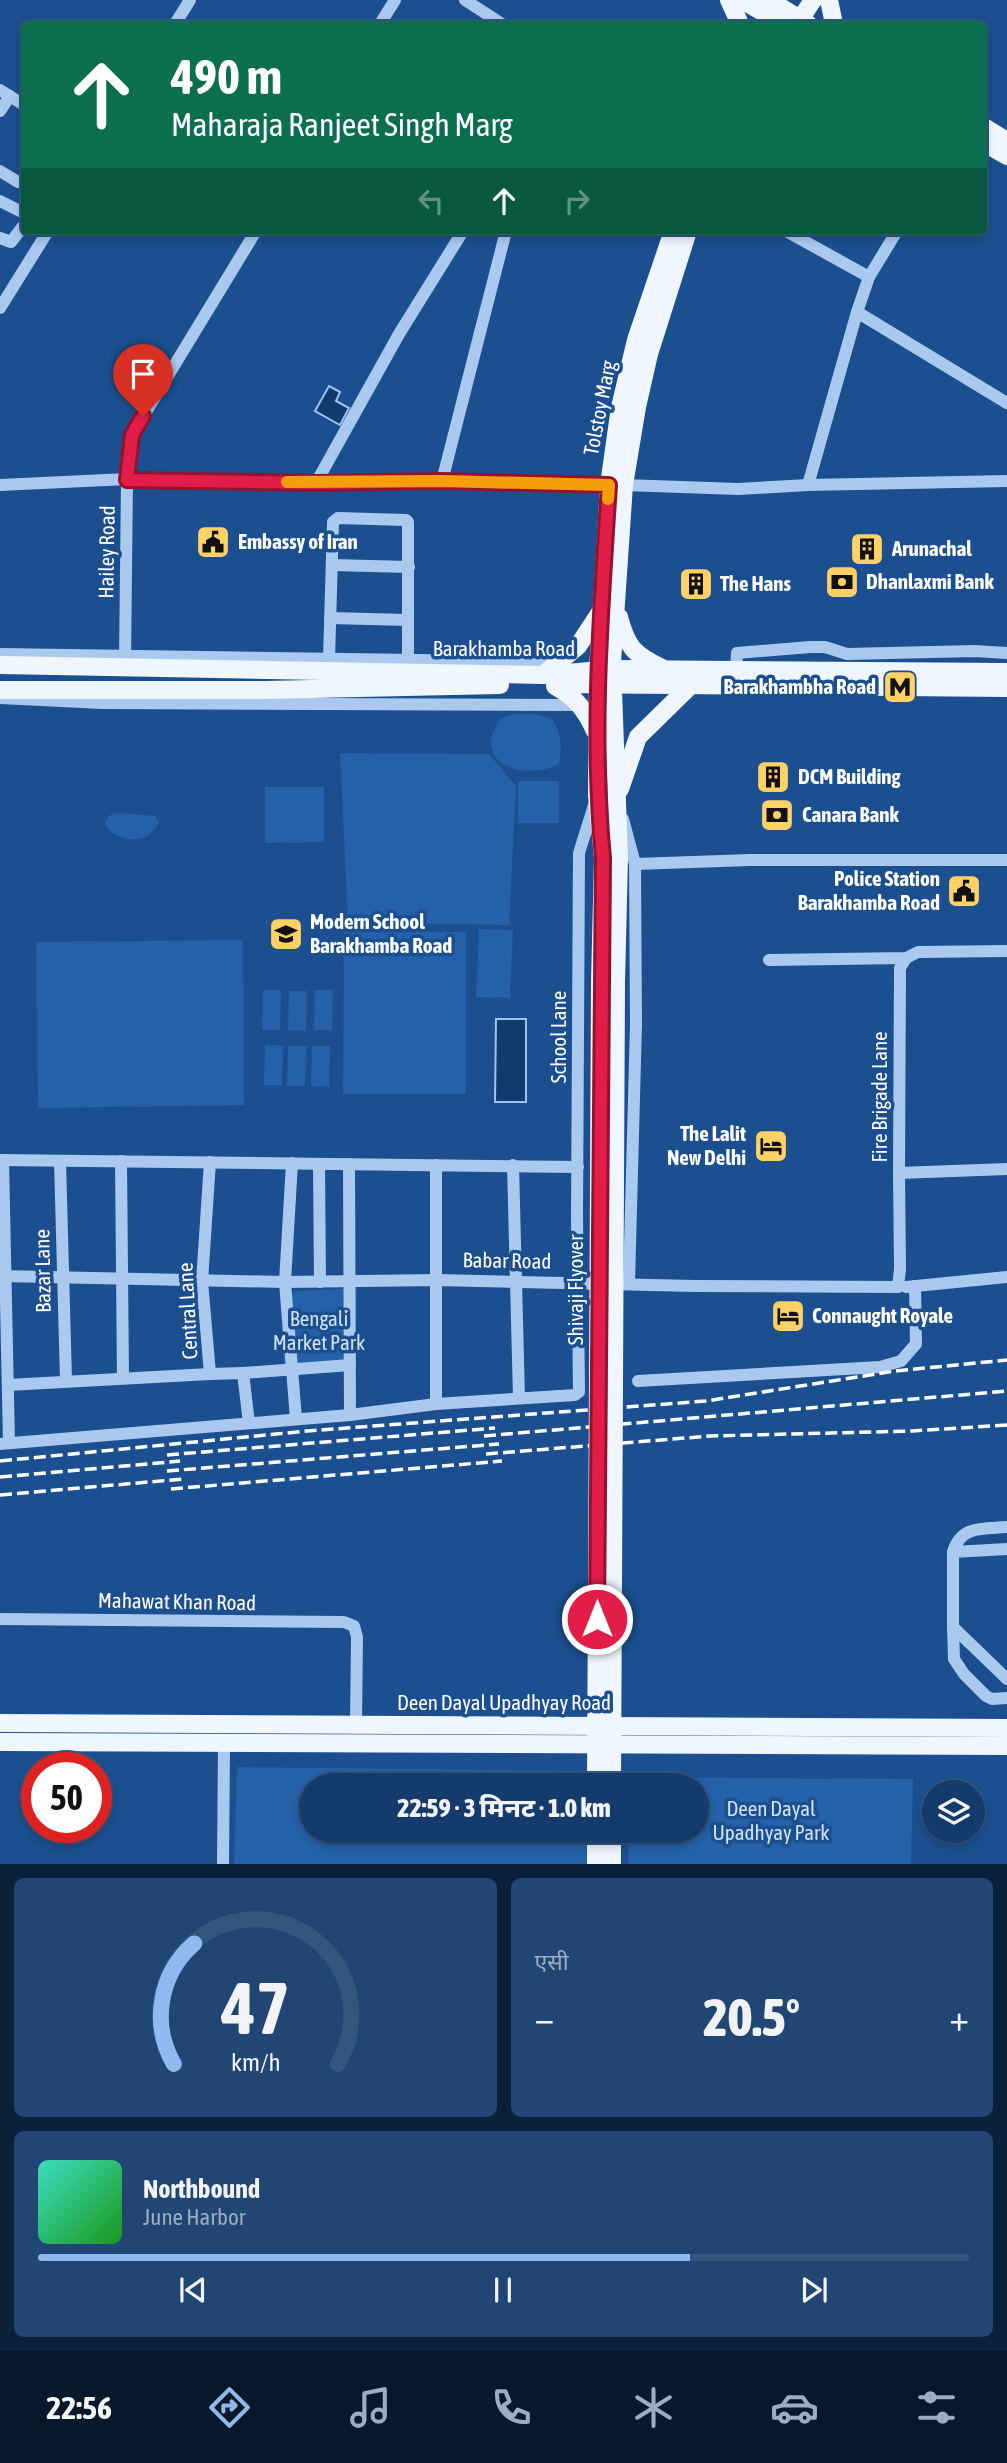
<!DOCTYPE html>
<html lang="hi">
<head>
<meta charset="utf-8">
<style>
	body { margin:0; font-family:"Asap Condensed","Noto Sans Devanagari",sans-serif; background:#214673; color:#f1f3f6; height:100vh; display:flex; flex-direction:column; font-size:26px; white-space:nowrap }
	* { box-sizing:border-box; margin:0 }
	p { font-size:23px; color:#9dadc1 }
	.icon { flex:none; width:38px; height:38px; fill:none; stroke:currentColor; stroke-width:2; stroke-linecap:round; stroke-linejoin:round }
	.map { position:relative; height:1864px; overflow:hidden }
	.drawer { display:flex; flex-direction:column; gap:14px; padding:14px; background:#0b203b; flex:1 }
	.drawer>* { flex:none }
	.guide { position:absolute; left:21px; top:21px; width:966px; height:214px; border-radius:7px; box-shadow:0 4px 10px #0003,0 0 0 2px #33557e; background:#0b6e4f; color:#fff; overflow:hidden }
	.fabs { position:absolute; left:922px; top:1780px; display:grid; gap:14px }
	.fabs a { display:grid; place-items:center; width:63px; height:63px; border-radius:50%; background:#143b6b; box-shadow:0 4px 10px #0003,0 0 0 2px #33557e; font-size:35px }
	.speed { position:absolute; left:21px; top:1752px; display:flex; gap:14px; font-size:35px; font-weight:700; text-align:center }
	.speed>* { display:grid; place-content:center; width:91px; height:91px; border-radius:50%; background:#143b6b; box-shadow:0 4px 10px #0003,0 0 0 2px #33557e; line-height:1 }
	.speed .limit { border:10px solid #d22; background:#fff; color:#111 }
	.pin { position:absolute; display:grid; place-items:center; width:60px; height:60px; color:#fff; margin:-72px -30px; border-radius:50% 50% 50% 0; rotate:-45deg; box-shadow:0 0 7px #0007 }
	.pin .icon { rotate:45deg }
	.me { position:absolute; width:77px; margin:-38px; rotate:0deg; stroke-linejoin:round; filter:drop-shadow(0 0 5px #0008) }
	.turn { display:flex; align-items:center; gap:24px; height:147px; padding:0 35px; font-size:32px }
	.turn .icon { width:91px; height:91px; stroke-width:2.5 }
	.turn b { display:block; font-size:49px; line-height:60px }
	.lanes { display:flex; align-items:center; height:66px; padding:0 35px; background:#0003; justify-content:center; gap:35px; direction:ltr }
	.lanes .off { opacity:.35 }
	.big { font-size:52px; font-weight:800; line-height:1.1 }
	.drawer .card { flex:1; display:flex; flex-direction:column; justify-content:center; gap:10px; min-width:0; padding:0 24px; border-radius:10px; background:#214673 }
	.drawer .dial { align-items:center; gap:0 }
	.dial svg { height:182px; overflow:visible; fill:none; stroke:#33557e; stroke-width:7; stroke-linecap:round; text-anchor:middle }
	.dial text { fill:#f1f3f6; stroke:none }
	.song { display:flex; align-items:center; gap:21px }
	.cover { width:84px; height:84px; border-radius:10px; background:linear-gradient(135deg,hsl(170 70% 55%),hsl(120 70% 35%)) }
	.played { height:7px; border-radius:4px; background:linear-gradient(90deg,#90b9f0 70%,#33557e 70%) }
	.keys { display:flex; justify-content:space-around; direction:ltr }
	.heat { display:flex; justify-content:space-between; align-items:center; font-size:38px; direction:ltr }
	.drawer .tiles { flex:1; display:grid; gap:14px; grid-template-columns:1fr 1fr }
	.card:last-child { grid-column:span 2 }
	.trip { position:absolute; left:299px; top:1773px; width:410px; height:70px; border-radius:35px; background:#143b6b; box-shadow:0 4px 10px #0003,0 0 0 2px #33557e; font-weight:800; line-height:70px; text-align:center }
	.tabs { display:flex; height:112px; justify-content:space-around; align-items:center; background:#08182b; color:#9dadc1 }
	.tabs .icon { width:49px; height:49px }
	.tabs .selected { color:#90b9f0 }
	.tabs b { font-size:32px; color:#f1f3f6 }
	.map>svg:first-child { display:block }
	.green { fill:#2461a8 }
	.water { fill:#123a6d; stroke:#9cc4f0; stroke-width:2 }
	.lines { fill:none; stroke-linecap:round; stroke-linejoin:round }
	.minor { stroke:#a9c9ee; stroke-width:12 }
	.major { stroke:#f0f6ff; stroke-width:18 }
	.rail { stroke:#fff; stroke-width:3.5; stroke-dasharray:12 5; stroke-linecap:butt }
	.major-bridge { stroke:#f0f6ff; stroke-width:18 }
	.route-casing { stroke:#92132f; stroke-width:18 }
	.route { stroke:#e11d48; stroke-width:12 }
	.slow { stroke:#f59e0b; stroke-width:12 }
	.labels { text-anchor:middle; stroke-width:7; stroke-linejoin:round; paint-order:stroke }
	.street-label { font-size:21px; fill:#fff; stroke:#1b4f8f }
	.poi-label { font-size:21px; font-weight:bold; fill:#fff; stroke:#1b4f8f; text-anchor:start }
	.park-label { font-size:21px; fill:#cfe3fa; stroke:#1b4f8f }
</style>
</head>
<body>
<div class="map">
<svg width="1007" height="1865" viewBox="0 0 1007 1865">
	<rect width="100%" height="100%" fill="#1b4f8f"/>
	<g class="green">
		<path d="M514 714H534L551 718C562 733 562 746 559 764 539 776 492 774 491 743 490 735 497 725 501 718Z"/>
		<polygon points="340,753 489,754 516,786 509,925 348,922"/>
		<rect x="518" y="781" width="41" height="42"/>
		<polygon points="265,787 324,787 324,842 265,843"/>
		<path d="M120 813 155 816 159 823C155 829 150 836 143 838 129 842 108 836 105 822L110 815Z"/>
		<polygon points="479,929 513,930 510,998 476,997"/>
		<polygon points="344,932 466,932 466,1094 343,1094"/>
		<polygon points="243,940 244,1105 38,1108 36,942"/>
		<polygon points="263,990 281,990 280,1030 262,1030"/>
		<polygon points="315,990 333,990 332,1030 314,1030"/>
		<polygon points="289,991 307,991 306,1031 288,1030"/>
		<polygon points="265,1045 283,1046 282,1086 264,1085"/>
		<polygon points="288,1046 307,1046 305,1086 287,1086"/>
		<polygon points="312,1046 330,1046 329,1087 311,1086"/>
		<polygon points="357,1288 355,1368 284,1374 280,1292"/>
		<polygon points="237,1767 589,1771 589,1785 312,1785 312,1830 589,1831 589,1864 234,1865"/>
		<polygon points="629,1777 913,1779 911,1864 628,1864 629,1831 696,1830 696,1785 629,1785"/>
	</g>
	<g class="water">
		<polygon points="329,386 340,392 336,401 349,408 340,425 315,411"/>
		<polygon points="496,1019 526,1019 526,1102 495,1102"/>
	</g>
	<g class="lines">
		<g class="minor">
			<polyline points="465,0 502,24"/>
			<polyline points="175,24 190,0"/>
			<polyline points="380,24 395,0"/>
			<polyline points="0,90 24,105"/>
			<polyline points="0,111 10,96"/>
			<polyline points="0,171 18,182 24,181"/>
			<polyline points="0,201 24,213"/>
			<polyline points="786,231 869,277 897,231"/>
			<polyline points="0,238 11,242 24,225"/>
			<polyline points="0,308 48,231"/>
			<polyline points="857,312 869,277"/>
			<polyline points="442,481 506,231"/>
			<polyline points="316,483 399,334 463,231"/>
			<polyline points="0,485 127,479 316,483 442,481 609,485"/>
			<polyline points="624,485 738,489 808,485 1007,481"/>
			<polyline points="808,485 857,312 1007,403"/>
			<polyline points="332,565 409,567"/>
			<polyline points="330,618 408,620"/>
			<polyline points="0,654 560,662"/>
			<polyline points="329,659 333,522 338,518 406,520 408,522 408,660"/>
			<polyline points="125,661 127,479 132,435 256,231"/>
			<polyline points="736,672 737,653 810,647 825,647 847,654 974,651 1007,653"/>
			<polyline points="0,698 102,703 580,705"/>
			<polyline points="623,819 635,864 636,1024 629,1283"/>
			<polyline points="635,864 750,860 1007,860"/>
			<polyline points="906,958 900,968 899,1173 1007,1169"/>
			<polyline points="769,960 906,958 918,952 1007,951"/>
			<polyline points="0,1160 578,1167"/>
			<polyline points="3,1160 9,1443"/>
			<polyline points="60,1161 66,1380"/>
			<polyline points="121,1161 123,1378"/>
			<polyline points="210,1162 202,1281 210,1374 243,1373 249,1423"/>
			<polyline points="292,1163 285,1282 296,1419"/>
			<polyline points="319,1164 320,1282"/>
			<polyline points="349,1164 350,1415"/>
			<polyline points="513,1165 519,1398"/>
			<polyline points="0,1276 285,1282 437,1280 695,1286 898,1287 900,1269 899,1173"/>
			<polyline points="906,1287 1007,1277"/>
			<polyline points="243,1373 350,1365"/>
			<polyline points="638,1381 880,1367 901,1361 916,1344 915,1286"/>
			<polyline points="8,1385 210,1374"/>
			<polyline points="436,1404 436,1165"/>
			<polyline points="0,1444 350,1415 436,1404 575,1395 579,1392 577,1216 579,853 595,802"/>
			<path d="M1007 1527C983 1529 961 1525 953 1552V1627L1007 1679"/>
			<polyline points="953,1552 1007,1549"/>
			<polyline points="0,1619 344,1622 354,1626 357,1637 356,1725"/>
			<polyline points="953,1627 954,1659 964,1674 986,1696 992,1699 1007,1698"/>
			<polyline points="223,1865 224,1744"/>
		</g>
		<g class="major">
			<polyline points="729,0 740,24"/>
			<polyline points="742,0 783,24"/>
			<polyline points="769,0 808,24"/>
			<polyline points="829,0 834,24"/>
			<polyline points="797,24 813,0"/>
			<polyline points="984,127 1007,141"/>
			<polyline points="984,143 1007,156"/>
			<path d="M619 617C627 647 634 655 662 668"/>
			<polyline points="0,665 543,675 613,669 1007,672"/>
			<polyline points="543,675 578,646 599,614"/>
			<polyline points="556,684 1007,688"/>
			<path d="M555 686C575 697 585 709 595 731"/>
			<polyline points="0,690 265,690 500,685"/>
			<polyline points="620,789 638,737 689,687"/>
			<polyline points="600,982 603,858 597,795 598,671 609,485 620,407 636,340 673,231"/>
			<polyline points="616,982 619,858 612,662 624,485 637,407 649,354 688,231"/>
			<polyline points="0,1723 1007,1728"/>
			<polyline points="0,1742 1007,1746"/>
			<polyline points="596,1865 596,1830"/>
			<polyline points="612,1865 612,1830"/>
		</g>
		<g class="rail">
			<polyline points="484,1436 1007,1391"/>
			<polyline points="486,1454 710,1436 912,1431 1007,1425"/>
			<polyline points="167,1455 495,1428"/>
			<polyline points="0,1461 307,1431 706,1401 895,1371 1007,1360"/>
			<polyline points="167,1471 499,1444"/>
			<polyline points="0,1477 180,1461"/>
			<polyline points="171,1489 502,1461"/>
			<polyline points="0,1495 183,1479"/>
		</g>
		<g class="major-bridge">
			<polyline points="596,1785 600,982"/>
			<polyline points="612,1785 616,982"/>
		</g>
	</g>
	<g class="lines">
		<g class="route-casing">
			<path id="route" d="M143 416 132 435 127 480 316 483 442 481 609 485C601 609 591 734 603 858L597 1619"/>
		</g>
		<use href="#route" class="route"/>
		<polyline class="slow" points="287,482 442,481 609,485 608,499"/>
	</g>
	<defs>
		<g id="civic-square" transform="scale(1.75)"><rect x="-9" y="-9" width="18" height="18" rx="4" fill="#ffd166" stroke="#1b4f8f"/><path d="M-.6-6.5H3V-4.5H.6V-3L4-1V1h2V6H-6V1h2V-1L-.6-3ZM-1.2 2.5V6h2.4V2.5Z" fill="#111"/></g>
		<g id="building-square" transform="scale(1.75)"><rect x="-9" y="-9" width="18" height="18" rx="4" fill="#ffd166" stroke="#1b4f8f"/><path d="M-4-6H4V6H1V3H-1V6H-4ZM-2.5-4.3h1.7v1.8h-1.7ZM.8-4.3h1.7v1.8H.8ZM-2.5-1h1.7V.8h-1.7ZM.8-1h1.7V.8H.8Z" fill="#111"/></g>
		<g id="bank-square" transform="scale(1.75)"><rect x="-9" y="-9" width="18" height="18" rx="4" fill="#ffd166" stroke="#1b4f8f"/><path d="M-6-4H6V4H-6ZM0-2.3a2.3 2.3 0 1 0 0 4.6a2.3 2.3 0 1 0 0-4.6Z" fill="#111"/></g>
		<g id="metro-square" transform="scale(1.75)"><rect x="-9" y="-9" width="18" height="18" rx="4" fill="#ffd166" stroke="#1b4f8f"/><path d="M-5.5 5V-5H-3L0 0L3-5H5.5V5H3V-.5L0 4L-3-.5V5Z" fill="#111"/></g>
		<g id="school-square" transform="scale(1.75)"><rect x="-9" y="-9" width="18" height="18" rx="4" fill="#ffd166" stroke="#1b4f8f"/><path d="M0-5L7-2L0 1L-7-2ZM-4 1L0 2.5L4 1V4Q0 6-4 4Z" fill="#111"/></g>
		<g id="hotel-square" transform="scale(1.75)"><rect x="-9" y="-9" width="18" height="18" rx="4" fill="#ffd166" stroke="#1b4f8f"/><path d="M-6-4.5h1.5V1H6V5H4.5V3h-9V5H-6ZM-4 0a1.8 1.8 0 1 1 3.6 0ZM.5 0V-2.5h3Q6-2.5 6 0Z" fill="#111"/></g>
	</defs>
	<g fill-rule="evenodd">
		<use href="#civic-square" x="213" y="542"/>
		<use href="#building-square" x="867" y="549"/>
		<use href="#bank-square" x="842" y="582"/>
		<use href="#building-square" x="696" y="584"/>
		<use href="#metro-square" x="900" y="687"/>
		<use href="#building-square" x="773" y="777"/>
		<use href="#bank-square" x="777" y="815"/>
		<use href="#civic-square" x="964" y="891"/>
		<use href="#school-square" x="286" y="934"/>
		<use href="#hotel-square" x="771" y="1146"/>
		<use href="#hotel-square" x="788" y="1316"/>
	</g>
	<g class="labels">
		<g class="street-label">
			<text transform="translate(600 408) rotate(-79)" y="7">Tolstoy Marg</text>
			<text transform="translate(107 552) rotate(-89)" y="7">Hailey Road</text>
			<text x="504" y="656">Barakhamba Road</text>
			<text transform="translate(559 1037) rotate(-90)" y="7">School Lane</text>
			<text transform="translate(880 1097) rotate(-90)" y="7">Fire Brigade Lane</text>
			<text transform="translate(507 1261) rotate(1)" y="7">Babar Road</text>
			<text transform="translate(43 1271) rotate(-91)" y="7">Bazar Lane</text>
			<text transform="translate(576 1290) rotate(-90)" y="7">Shivaji Flyover</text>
			<text transform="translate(188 1311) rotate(-93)" y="7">Central Lane</text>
			<text transform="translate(177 1602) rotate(1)" y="7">Mahawat Khan Road</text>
			<text x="504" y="1710">Deen Dayal Upadhyay Road</text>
		</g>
		<g class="poi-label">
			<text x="238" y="549">Embassy of Iran</text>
			<text x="892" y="556">Arunachal</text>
			<text x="866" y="589">Dhanlaxmi Bank</text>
			<text x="720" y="591">The Hans</text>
			<text x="876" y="694" text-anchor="end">Barakhambha Road</text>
			<text x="798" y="784">DCM Building</text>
			<text x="802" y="822">Canara Bank</text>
			<text x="940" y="886" text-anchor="end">Police Station<tspan x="940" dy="24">Barakhamba Road</tspan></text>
			<text x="310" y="929">Modern School<tspan x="310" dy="24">Barakhamba Road</tspan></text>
			<text x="746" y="1141" text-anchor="end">The Lalit<tspan x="746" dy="24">New Delhi</tspan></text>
			<text x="812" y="1323">Connaught Royale</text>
		</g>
		<g class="park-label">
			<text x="319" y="1326">Bengali<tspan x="319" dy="24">Market Park</tspan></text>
			<text x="771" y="1816">Deen Dayal<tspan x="771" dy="24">Upadhyay Park</tspan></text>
		</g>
	</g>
</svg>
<div class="fabs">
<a><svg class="icon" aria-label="layers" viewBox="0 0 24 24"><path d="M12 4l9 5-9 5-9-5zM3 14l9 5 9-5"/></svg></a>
</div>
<div class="speed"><div class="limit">50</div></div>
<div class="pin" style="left:143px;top:416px;background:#d93025"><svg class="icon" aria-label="arrive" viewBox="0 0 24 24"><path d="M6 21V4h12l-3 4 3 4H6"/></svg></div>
<svg class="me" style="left:597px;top:1619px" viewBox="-20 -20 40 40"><circle r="17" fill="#e11d48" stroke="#fff" stroke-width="3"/><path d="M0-11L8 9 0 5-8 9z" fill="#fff"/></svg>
<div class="trip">22:59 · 3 मिनट · 1.0 km</div>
<div class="guide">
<div class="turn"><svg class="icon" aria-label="ahead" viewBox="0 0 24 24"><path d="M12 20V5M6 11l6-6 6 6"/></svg><div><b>490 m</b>Maharaja Ranjeet Singh Marg</div></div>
<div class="lanes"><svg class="icon off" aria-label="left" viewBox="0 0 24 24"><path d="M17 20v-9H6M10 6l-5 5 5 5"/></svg><svg class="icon" aria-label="ahead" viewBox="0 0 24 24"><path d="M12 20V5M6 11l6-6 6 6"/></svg><svg class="icon off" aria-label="right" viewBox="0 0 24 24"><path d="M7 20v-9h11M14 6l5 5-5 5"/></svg></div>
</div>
</div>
<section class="drawer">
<div class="tiles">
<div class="card dial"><svg viewBox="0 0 100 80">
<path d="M14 69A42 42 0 1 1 86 69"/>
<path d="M14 69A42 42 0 0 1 23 16" stroke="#90b9f0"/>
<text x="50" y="56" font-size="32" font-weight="700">47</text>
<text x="50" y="72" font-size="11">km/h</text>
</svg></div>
<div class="card"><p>एसी</p>
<div class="heat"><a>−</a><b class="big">20.5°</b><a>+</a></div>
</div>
<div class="card">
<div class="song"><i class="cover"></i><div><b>Northbound</b><p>June Harbor</p></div></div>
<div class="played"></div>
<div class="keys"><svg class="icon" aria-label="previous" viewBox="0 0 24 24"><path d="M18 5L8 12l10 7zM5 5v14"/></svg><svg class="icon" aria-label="pause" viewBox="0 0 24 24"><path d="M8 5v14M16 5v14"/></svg><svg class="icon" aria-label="next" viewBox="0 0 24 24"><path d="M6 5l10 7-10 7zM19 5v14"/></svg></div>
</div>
</div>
</section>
<nav class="tabs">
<b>22:56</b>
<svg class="icon selected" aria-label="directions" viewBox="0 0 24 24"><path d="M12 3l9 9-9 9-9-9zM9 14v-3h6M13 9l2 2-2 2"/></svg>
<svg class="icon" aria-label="music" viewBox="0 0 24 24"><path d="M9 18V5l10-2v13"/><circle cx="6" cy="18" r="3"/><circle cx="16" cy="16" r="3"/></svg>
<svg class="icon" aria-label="phone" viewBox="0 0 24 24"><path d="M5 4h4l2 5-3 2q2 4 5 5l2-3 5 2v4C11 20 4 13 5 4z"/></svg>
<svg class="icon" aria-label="climate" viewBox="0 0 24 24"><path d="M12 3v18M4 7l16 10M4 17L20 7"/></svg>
<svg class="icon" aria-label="car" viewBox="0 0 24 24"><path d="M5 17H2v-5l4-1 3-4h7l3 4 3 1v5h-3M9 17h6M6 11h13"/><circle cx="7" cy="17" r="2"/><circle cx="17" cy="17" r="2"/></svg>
<svg class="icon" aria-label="filters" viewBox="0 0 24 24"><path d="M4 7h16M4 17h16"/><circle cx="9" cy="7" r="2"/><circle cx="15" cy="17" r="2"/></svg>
</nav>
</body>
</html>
